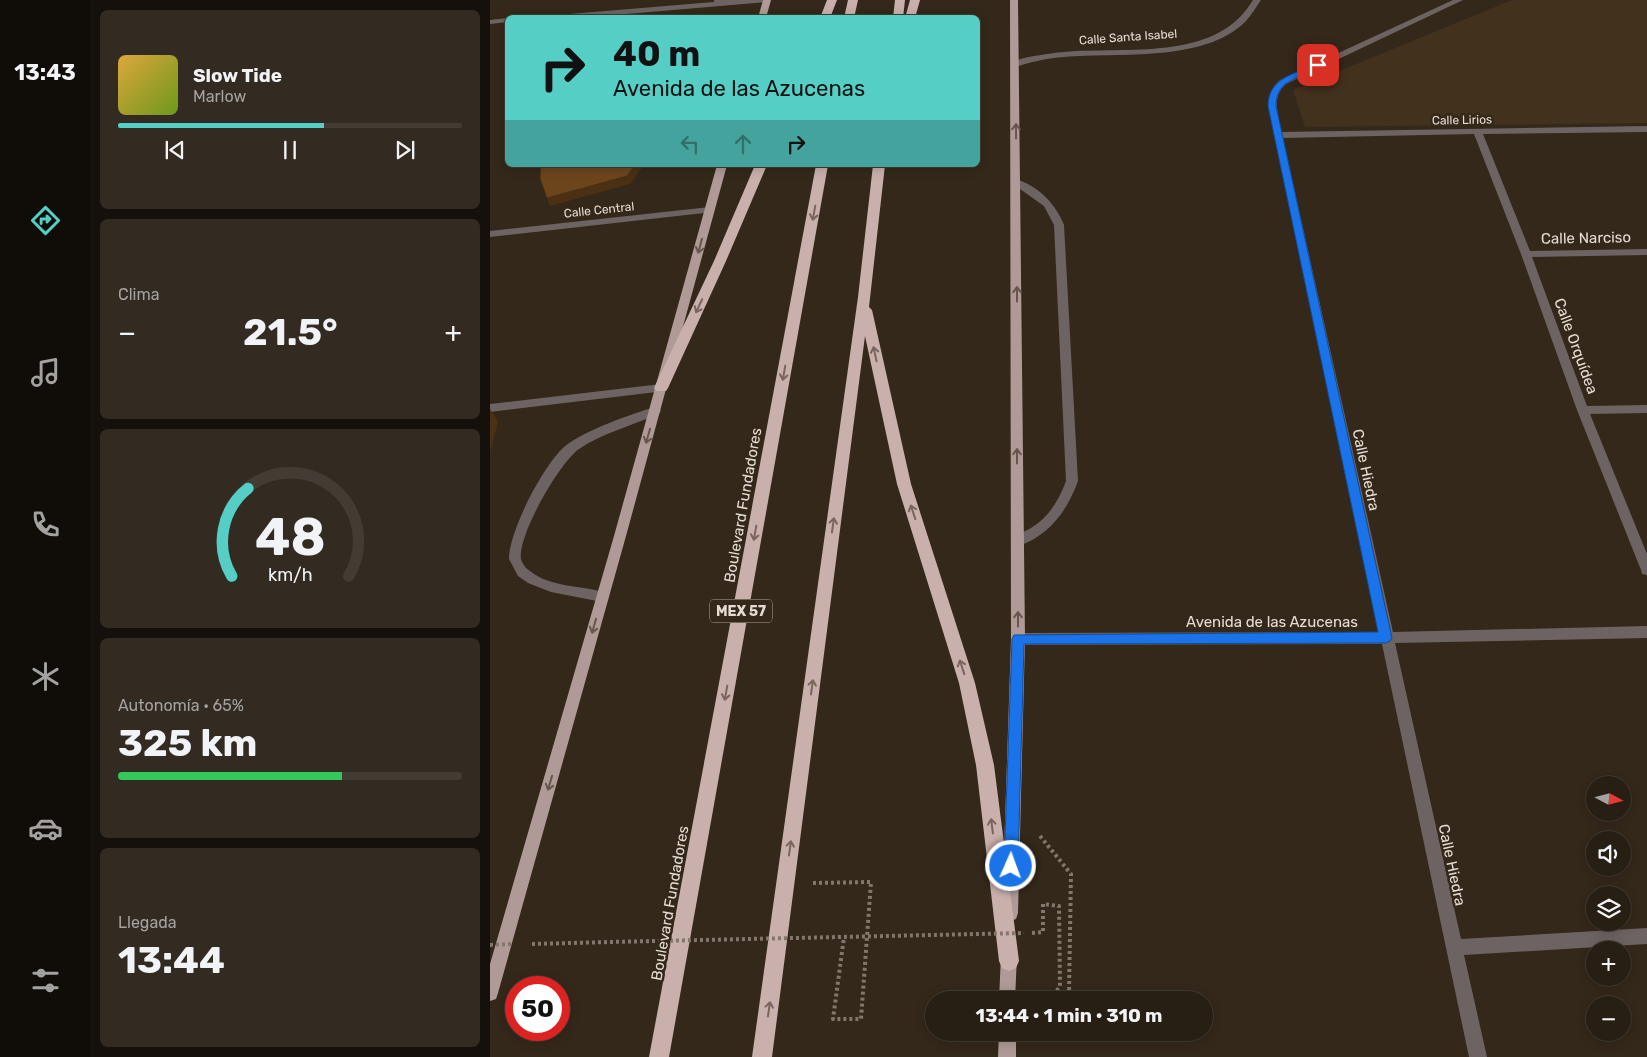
<!DOCTYPE html>
<html lang="es">
<head>
<meta charset="utf-8">
<style>
	body { margin:0; font-family:Rubik,sans-serif; background:#332b22; color:#f1f3f6; height:100vh; display:flex; flex-direction:column; font-size:19px; white-space:nowrap }
	* { box-sizing:border-box; margin:0 }
	p { font-size:16px; color:#a4a2a0 }
	.icon { flex:none; width:28px; height:28px; fill:none; stroke:currentColor; stroke-width:2; stroke-linecap:round; stroke-linejoin:round }
	.map { position:relative; flex:1; overflow:hidden }
	.sheet { display:flex; flex-direction:column; gap:10px; padding:10px; background:#15100b; width:400px }
	.sheet>* { flex:none }
	.hud { position:absolute; left:15px; top:15px; width:475px; height:152px; border-radius:8px; box-shadow:0 2px 12px #0003,0 0 0 1px #433c34; background:#55cec5; color:#111; overflow:hidden }
	.needle { width:32px; rotate:97deg }
	.fabs { position:absolute; left:1096px; top:776px; display:grid; gap:10px }
	.fabs a { display:grid; place-items:center; width:45px; height:45px; border-radius:50%; background:#271e14; box-shadow:0 2px 12px #0003,0 0 0 1px #433c34; font-size:25px }
	.speed { position:absolute; left:15px; top:976px; display:flex; gap:10px; font-size:25px; font-weight:700; text-align:center }
	.speed>* { display:grid; place-content:center; width:65px; height:65px; border-radius:50%; background:#271e14; box-shadow:0 2px 12px #0003,0 0 0 1px #433c34; line-height:1 }
	.speed .limit { border:8px solid #d22; background:#fff; color:#111 }
	.pin { position:absolute; display:grid; place-items:center; width:42px; height:42px; color:#fff; margin:-21px; border-radius:10px; box-shadow:0 2px 8px #0006 }
	.me { position:absolute; width:55px; margin:-28px; rotate:2deg; stroke-linejoin:round; filter:drop-shadow(0 0 4px #0008) }
	.turn { display:flex; align-items:center; gap:18px; height:105px; padding:0 25px; font-size:22px }
	.turn .icon { width:65px; height:65px; stroke-width:2.5 }
	.turn b { display:block; font-size:35px; line-height:42px }
	.lanes { display:flex; align-items:center; height:48px; padding:0 25px; background:#0003; justify-content:center; gap:25px; direction:ltr }
	.lanes .off { opacity:.35 }
	.big { font-size:38px; font-weight:700; line-height:1.1 }
	.sheet .tile { flex:1; display:flex; flex-direction:column; justify-content:center; gap:8px; min-width:0; padding:0 18px; border-radius:8px; background:#332b22 }
	.sheet .dial { align-items:center; gap:0 }
	.dial svg { height:130px; overflow:visible; fill:none; stroke:#433c34; stroke-width:7; stroke-linecap:round; text-anchor:middle }
	.dial text { fill:#f1f3f6; stroke:none }
	.song { display:flex; align-items:center; gap:15px }
	.cover { width:60px; height:60px; border-radius:8px; background:linear-gradient(135deg,hsl(40 70% 55%),hsl(80 70% 35%)) }
	.played { height:5px; border-radius:2px; background:linear-gradient(90deg,#55cec5 60%,#433c34 60%) }
	.keys { display:flex; justify-content:space-around; direction:ltr }
	.heat { display:flex; justify-content:space-between; align-items:center; font-size:28px; direction:ltr }
	.charge { height:8px; border-radius:4px; background:linear-gradient(90deg,#34c759 65%,#433c34 0) }
	.trip { position:absolute; left:435px; top:991px; width:288px; height:50px; border-radius:25px; background:#271e14; box-shadow:0 2px 12px #0003,0 0 0 1px #433c34; font-weight:700; line-height:50px; text-align:center }
	main { display:flex; flex:1; min-height:0 }
	.menu { display:flex; flex-direction:column; width:90px; justify-content:space-around; align-items:center; background:#100c08; color:#a4a2a0 }
	.menu .icon { width:35px; height:35px }
	.menu .selected { color:#55cec5 }
	.menu b { font-size:22px; color:#f1f3f6 }
	.map>svg:first-child { display:block }
	.built { fill:#42311d }
	.lines { fill:none; stroke-linecap:round; stroke-linejoin:round }
	.path { stroke:#82776c; stroke-width:4; stroke-dasharray:3 3; stroke-linecap:butt }
	.minor { fill:#6d6362; fill-rule:evenodd }
	.major { fill:#b09a97; fill-rule:evenodd }
	.highway { fill:#cab0ad; fill-rule:evenodd }
	.path-bridge { stroke:#82776c; stroke-width:4; stroke-dasharray:3 3; stroke-linecap:butt }
	.shaded-wall { fill:#4c3014 }
	.building { fill:#6d451d; stroke:#4c3014 }
	.oneway { stroke:#66564c }
	.oneway2 { stroke:#78655c }
	.route { fill:#1a73e8; stroke:#114b97 }
	.labels { text-anchor:middle; stroke-width:5; stroke-linejoin:round; paint-order:stroke }
	.far-street-label { font-size:12px; fill:#e4dcd3; stroke:#34281a }
	.shield { fill:#34281a; stroke:#afa69c; stroke-width:1 }
	.shield-label { font-size:14px; font-weight:bold; fill:#e4dcd3 }
	.street-label { font-size:15px; fill:#e4dcd3; stroke:#34281a }
</style>
</head>
<body>
<main>
<nav class="menu">
<b>13:43</b>
<svg class="icon selected" aria-label="directions" viewBox="0 0 24 24"><path d="M12 3l9 9-9 9-9-9zM9 14v-3h6M13 9l2 2-2 2"/></svg>
<svg class="icon" aria-label="music" viewBox="0 0 24 24"><path d="M9 18V5l10-2v13"/><circle cx="6" cy="18" r="3"/><circle cx="16" cy="16" r="3"/></svg>
<svg class="icon" aria-label="phone" viewBox="0 0 24 24"><path d="M5 4h4l2 5-3 2q2 4 5 5l2-3 5 2v4C11 20 4 13 5 4z"/></svg>
<svg class="icon" aria-label="climate" viewBox="0 0 24 24"><path d="M12 3v18M4 7l16 10M4 17L20 7"/></svg>
<svg class="icon" aria-label="car" viewBox="0 0 24 24"><path d="M5 17H2v-5l4-1 3-4h7l3 4 3 1v5h-3M9 17h6M6 11h13"/><circle cx="7" cy="17" r="2"/><circle cx="17" cy="17" r="2"/></svg>
<svg class="icon" aria-label="filters" viewBox="0 0 24 24"><path d="M4 7h16M4 17h16"/><circle cx="9" cy="7" r="2"/><circle cx="15" cy="17" r="2"/></svg>
</nav>
<section class="sheet">
<div class="tile">
<div class="song"><i class="cover"></i><div><b>Slow Tide</b><p>Marlow</p></div></div>
<div class="played"></div>
<div class="keys"><svg class="icon" aria-label="previous" viewBox="0 0 24 24"><path d="M18 5L8 12l10 7zM5 5v14"/></svg><svg class="icon" aria-label="pause" viewBox="0 0 24 24"><path d="M8 5v14M16 5v14"/></svg><svg class="icon" aria-label="next" viewBox="0 0 24 24"><path d="M6 5l10 7-10 7zM19 5v14"/></svg></div>
</div>
<div class="tile"><p>Clima</p>
<div class="heat"><a>−</a><b class="big">21.5°</b><a>+</a></div>
</div>
<div class="tile dial"><svg viewBox="0 0 100 80">
<path d="M14 69A42 42 0 1 1 86 69"/>
<path d="M14 69A42 42 0 0 1 24 15" stroke="#55cec5"/>
<text x="50" y="56" font-size="32" font-weight="700">48</text>
<text x="50" y="72" font-size="11">km/h</text>
</svg></div>
<div class="tile"><p>Autonomía · 65%</p><b class="big">325 km</b><div class="charge"></div></div>
<div class="tile"><p>Llegada</p><b class="big">13:44</b></div>
</section>
<div class="map">
<svg width="1157" height="1057" viewBox="0 0 1157 1057">
	<rect width="100%" height="100%" fill="#34281a"/>
	<polygon class="built" points="1022,0 1157,0 1157,123 815,127 803,90"/>
	<g class="lines">
		<g class="path">
			<polyline points="550,836 581,874 579,992 561,1000"/>
			<polyline points="323,883 381,882 371,1019 343,1019 354,937"/>
			<polyline points="542,933 553,932 553,904 569,906 570,987 557,1000"/>
			<polyline points="42,944 120,942"/>
		</g>
		<g class="minor">
			<polygon points="224,0 281,0 277,2 90,18 51,18 55,16 224,2"/>
			<path d="M763 0H771C766 7 761 16 755 22 713 63 628 52 574 57 557 58 541 62 525 67L521 64C529 57 546 56 557 54 615 44 703 63 749 18 754 13 759 6 763 0Z"/>
			<path d="M963 0H973L796 84C781 97 788 115 792 132L1157 126V132L993 134 1040 251 1157 249V255L1042 257 1097 406 1157 405V413L1100 414 1157 554V575L1152 574 1151 570 1087 410 1031 254 984 134 793 138 903 632 1157 626V638L905 643 971 939 1157 928V944L974 955 997 1057H979L892 644 528 645 523 643 521 639 523 635 528 633 889 632 784 135C781 114 771 96 790 80Z"/>
			<polygon points="18,18 18,22 0,24 0,20"/>
			<path d="M526 179C548 186 566 204 574 225L588 481C577 511 559 536 528 546L524 545 522 541C525 534 535 532 541 528 559 517 569 500 576 481L564 225 554 206 523 184V180Z"/>
			<polygon points="220,207 225,210 223,212 0,237 0,231"/>
			<polygon points="171,384 175,385 177,388 175,391 0,412 0,404"/>
			<path d="M165 407 169 408 171 411 169 414C143 425 113 433 89 449 70 462 27 536 31 559 32 563 36 569 40 571 61 588 92 585 117 593L119 597 117 601 112 602 61 592 38 583 28 576 19 559C19 531 53 466 74 447 93 431 141 414 165 407Z"/>
		</g>
		<g class="major">
			<polygon points="273,0 281,0 276,18 268,18"/>
			<polygon points="520,0 528,0 535,639 528,913 526,919 520,921 514,919 512,913 521,639"/>
			<polygon points="227,165 237,165 136,536 8,993 6,999 0,1001 0,964 124,536"/>
			<polygon points="519,947 525,949 527,955 525,1000 509,1000 511,955 513,949"/>
			<polygon points="509,1032 526,1032 526,1057 508,1057"/>
		</g>
		<g class="highway">
			<polygon points="337,0 347,0 340,18 330,18"/>
			<polygon points="358,0 368,0 364,18 354,18"/>
			<polygon points="405,0 415,0 413,18 403,18"/>
			<polygon points="420,0 430,0 425,18 415,18"/>
			<polygon points="265,165 277,165 236,261 178,388 176,391 166,391 164,388 224,261"/>
			<polygon points="326,165 338,165 179,1057 159,1057"/>
			<polygon points="383,165 395,165 379,307 382,310 421,484 485,683 504,765 529,961 526,968 519,971 512,968 509,961 486,765 469,683 407,484 375,336 282,1057 262,1057 368,297"/>
		</g>
		<g class="path-bridge">
			<polyline points="120,942 534,933"/>
			<polyline points="0,945 23,944"/>
		</g>
	</g>
	<g class="shaded-wall">
		<polygon points="145,165 154,165 140,184 60,206 57,198"/>
		<polygon points="0,409 8,422 0,452"/>
	</g>
	<polygon class="building" points="51,165 145,165 137,176 57,198 50,178"/>
	<defs><path id="oneway-shaft" d="M-6 0H5M1.5-3L5.5 0L1.5 3" fill="none" stroke-width="1.6" stroke-linecap="round" stroke-linejoin="round" transform="scale(1.25)"/></defs>
	<g class="oneway">
		<use href="#oneway-shaft" transform="translate(526 131) rotate(-90)"/>
		<use href="#oneway-shaft" transform="translate(210 246) rotate(105)"/>
		<use href="#oneway-shaft" transform="translate(527 294) rotate(-90)"/>
		<use href="#oneway-shaft" transform="translate(158 436) rotate(106)"/>
		<use href="#oneway-shaft" transform="translate(527 456) rotate(-90)"/>
		<use href="#oneway-shaft" transform="translate(528 619) rotate(-90)"/>
		<use href="#oneway-shaft" transform="translate(104 626) rotate(106)"/>
		<use href="#oneway-shaft" transform="translate(60 783) rotate(106)"/>
	</g>
	<g class="oneway2">
		<use href="#oneway-shaft" transform="translate(324 213) rotate(100)"/>
		<use href="#oneway-shaft" transform="translate(209 306) rotate(115)"/>
		<use href="#oneway-shaft" transform="translate(385 354) rotate(-102)"/>
		<use href="#oneway-shaft" transform="translate(294 373) rotate(100)"/>
		<use href="#oneway-shaft" transform="translate(423 512) rotate(-108)"/>
		<use href="#oneway-shaft" transform="translate(343 525) rotate(-82)"/>
		<use href="#oneway-shaft" transform="translate(265 533) rotate(100)"/>
		<use href="#oneway-shaft" transform="translate(472 667) rotate(-108)"/>
		<use href="#oneway-shaft" transform="translate(322 687) rotate(-82)"/>
		<use href="#oneway-shaft" transform="translate(236 693) rotate(100)"/>
		<use href="#oneway-shaft" transform="translate(502 826) rotate(-97)"/>
		<use href="#oneway-shaft" transform="translate(300 848) rotate(-82)"/>
		<use href="#oneway-shaft" transform="translate(279 1009) rotate(-82)"/>
	</g>
	<path class="route" d="M826 64 832 65C814 80 786 76 786 106L902 638 900 641 896 643 534 644 528 866 526 871 521 873 516 871 514 866 522 639 524 635 888 632 778 106C778 78 805 74 826 64Z"/>
	<g class="labels">
		<g class="far-street-label">
			<text transform="translate(638 37) rotate(-4)" y="4">Calle Santa Isabel</text>
			<text transform="translate(972 120) rotate(-1)" y="4">Calle Lirios</text>
			<text transform="translate(109 210) rotate(-6)" y="4">Calle Central</text>
		</g>
		<rect class="shield" x="220" y="599.5" width="62" height="23" rx="4"/>
		<g class="shield-label">
			<text x="251" y="616">MEX 57</text>
		</g>
		<g class="street-label">
			<text transform="translate(1096 238) rotate(-1)" y="5">Calle Narciso</text>
			<text transform="translate(1086 346) rotate(70)" y="5">Calle Orquídea</text>
			<text transform="translate(876 470) rotate(78)" y="5">Calle Hiedra</text>
			<text transform="translate(253 505) rotate(-80)" y="5">Boulevard Fundadores</text>
			<text x="782" y="627">Avenida de las Azucenas</text>
			<text transform="translate(962 865) rotate(78)" y="5">Calle Hiedra</text>
			<text transform="translate(180 903) rotate(-80)" y="5">Boulevard Fundadores</text>
		</g>
	</g>
</svg>
<div class="fabs">
<a><svg class="needle" viewBox="-14 -14 28 28"><path d="M0-13l5 13h-10z" fill="#e53935"/><path d="M0 13l5-13h-10z" fill="#a4a2a0"/></svg></a>
<a><svg class="icon" aria-label="sound" viewBox="0 0 24 24"><path d="M4 9h4l5-4v14l-5-4H4zM17 9q2 3 0 6"/></svg></a>
<a><svg class="icon" aria-label="layers" viewBox="0 0 24 24"><path d="M12 4l9 5-9 5-9-5zM3 14l9 5 9-5"/></svg></a>
<a>+</a>
<a>−</a>
</div>
<div class="speed"><div class="limit">50</div></div>
<div class="pin" style="left:828px;top:65px;background:#d93025"><svg class="icon" aria-label="arrive" viewBox="0 0 24 24"><path d="M6 21V4h12l-3 4 3 4H6"/></svg></div>
<svg class="me" style="left:521px;top:866px" viewBox="-20 -20 40 40"><circle r="17" fill="#1a73e8" stroke="#fff" stroke-width="3"/><path d="M0-11L8 9 0 5-8 9z" fill="#fff"/></svg>
<div class="trip">13:44 · 1 min · 310 m</div>
<div class="hud">
<div class="turn"><svg class="icon" aria-label="right" viewBox="0 0 24 24"><path d="M7 20v-9h11M14 6l5 5-5 5"/></svg><div><b>40 m</b>Avenida de las Azucenas</div></div>
<div class="lanes"><svg class="icon off" aria-label="left" viewBox="0 0 24 24"><path d="M17 20v-9H6M10 6l-5 5 5 5"/></svg><svg class="icon off" aria-label="ahead" viewBox="0 0 24 24"><path d="M12 20V5M6 11l6-6 6 6"/></svg><svg class="icon" aria-label="right" viewBox="0 0 24 24"><path d="M7 20v-9h11M14 6l5 5-5 5"/></svg></div>
</div>
</div>
</main>
</body>
</html>
